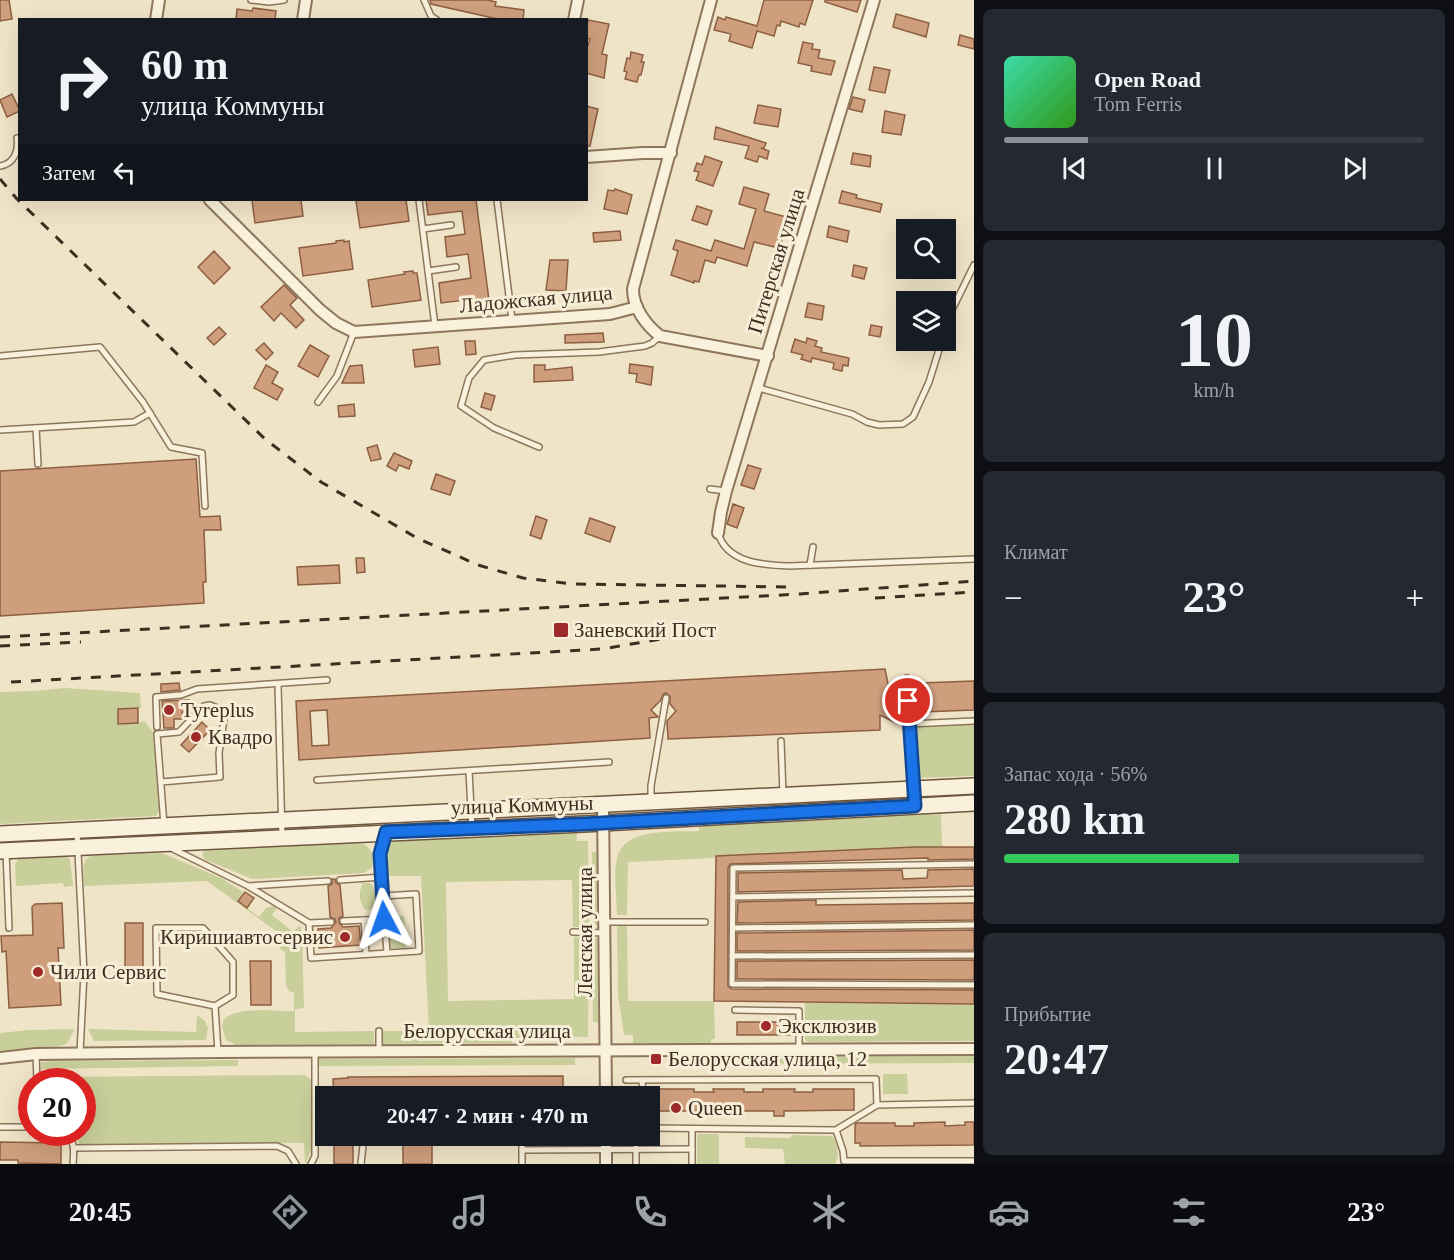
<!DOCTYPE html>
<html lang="ru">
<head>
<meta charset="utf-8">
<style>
	body { margin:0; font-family:"Times New Roman",serif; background:#242831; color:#f1f3f6; height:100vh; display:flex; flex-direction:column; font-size:22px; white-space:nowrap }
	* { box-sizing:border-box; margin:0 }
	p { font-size:20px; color:#9ea1a6 }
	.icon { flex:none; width:33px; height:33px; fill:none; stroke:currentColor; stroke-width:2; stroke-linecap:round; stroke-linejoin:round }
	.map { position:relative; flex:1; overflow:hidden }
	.drawer { display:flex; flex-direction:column; gap:9px; padding:9px; background:#0d0f14; width:480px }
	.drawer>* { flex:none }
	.banner { position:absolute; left:18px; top:18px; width:570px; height:183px; border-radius:0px; box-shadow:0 6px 24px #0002; background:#171b24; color:#f1f3f6; overflow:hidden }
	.fabs { position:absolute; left:896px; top:219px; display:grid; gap:12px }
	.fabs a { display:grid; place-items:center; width:60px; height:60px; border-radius:0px; background:#171b24; box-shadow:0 6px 24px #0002; font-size:30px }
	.speed { position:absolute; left:18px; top:1068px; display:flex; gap:12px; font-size:30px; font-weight:700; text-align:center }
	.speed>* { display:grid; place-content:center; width:78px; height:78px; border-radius:50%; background:#171b24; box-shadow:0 6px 24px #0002; line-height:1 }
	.speed .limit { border:9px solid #d22; background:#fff; color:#111 }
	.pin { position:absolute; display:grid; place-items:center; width:51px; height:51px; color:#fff; margin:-26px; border:3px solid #fff; border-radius:50%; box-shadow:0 2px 6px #0007 }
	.me { position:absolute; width:66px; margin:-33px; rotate:356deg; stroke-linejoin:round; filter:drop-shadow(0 0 4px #0008) }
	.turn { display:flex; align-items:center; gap:21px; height:126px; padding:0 24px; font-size:27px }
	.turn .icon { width:78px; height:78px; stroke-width:2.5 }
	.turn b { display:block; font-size:42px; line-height:51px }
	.then { display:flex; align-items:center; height:57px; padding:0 24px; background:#0003; gap:12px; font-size:22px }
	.big { font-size:45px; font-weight:600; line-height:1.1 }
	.drawer .widget { flex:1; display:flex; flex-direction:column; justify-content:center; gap:9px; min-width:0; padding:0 21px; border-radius:9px; background:#242831 }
	.drawer .dial { align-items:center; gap:0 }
	.dial b { font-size:78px; line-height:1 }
	.song { display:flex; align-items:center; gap:18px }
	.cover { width:72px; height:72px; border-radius:9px; background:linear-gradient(135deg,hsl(160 70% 55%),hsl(110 70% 35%)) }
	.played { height:6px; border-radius:3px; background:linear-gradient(90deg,#8c9099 20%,#363941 20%) }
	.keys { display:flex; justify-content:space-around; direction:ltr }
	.heat { display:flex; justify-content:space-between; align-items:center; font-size:33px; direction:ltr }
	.charge { height:9px; border-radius:4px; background:linear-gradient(90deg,#34c759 56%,#363941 0) }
	.trip { position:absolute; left:315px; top:1086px; width:345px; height:60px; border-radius:0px; background:#171b24; box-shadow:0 6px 24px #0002; font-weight:600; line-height:60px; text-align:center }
	.tabs { display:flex; height:96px; justify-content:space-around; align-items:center; background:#090b0e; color:#9ea1a6 }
	.tabs .icon { width:42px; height:42px }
	.tabs .current { color:#8c9099 }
	.tabs b { font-size:27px; color:#f1f3f6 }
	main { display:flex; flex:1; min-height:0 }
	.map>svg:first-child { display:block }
	.green { fill:#c9cf9b }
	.building { fill:#cf9f7d; stroke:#8d5f41; stroke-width:1.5; fill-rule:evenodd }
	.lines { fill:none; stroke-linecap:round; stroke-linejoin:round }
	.lane-casing { stroke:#8d765c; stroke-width:8 }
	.street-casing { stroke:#8d765c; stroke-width:14 }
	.secondary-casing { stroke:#6f573f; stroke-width:18 }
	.lane { stroke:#faf1dc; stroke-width:5 }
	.street { stroke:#faf1dc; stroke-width:10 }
	.secondary { stroke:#faf1dc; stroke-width:15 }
	.rail { stroke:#3d2e20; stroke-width:3; stroke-dasharray:10 10; stroke-linecap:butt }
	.route-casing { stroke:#114b97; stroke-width:15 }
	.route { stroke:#1a73e8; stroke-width:10 }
	.poi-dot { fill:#9e2a2b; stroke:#f7eed8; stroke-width:2 }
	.labels { text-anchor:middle; stroke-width:6; stroke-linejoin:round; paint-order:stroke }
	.street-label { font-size:21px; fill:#3d2e20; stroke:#f7eed8 }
	.poi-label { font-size:21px; fill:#3d2e20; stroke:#f7eed8; text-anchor:start }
</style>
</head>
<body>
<main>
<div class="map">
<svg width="974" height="1164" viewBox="0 0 974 1164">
	<rect width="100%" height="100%" fill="#f0e4c8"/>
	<g class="green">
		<polygon points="65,688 140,693 141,708 118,709 118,723 138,723 145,721 154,734 159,801 159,811 156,816 0,824 0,692 35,691"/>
		<polygon points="974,724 974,776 917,778 916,727"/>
		<path d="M941 814 942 847 716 856V858L628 862 627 915H617C617 899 613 874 617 859 623 827 674 832 699 831V826Z"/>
		<polygon points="577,833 577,841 588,841 589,927 573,927 572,880 446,882 448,1001 574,999 574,937 589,938 588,1037 512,1038 512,1043 382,1044 382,1031 429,1031 421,876 391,876 384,872 383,853 387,845 395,841"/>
		<path d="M361 843C372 847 375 857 372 868L364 873 252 879 204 859 202 854 205 850Z"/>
		<polygon points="592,852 597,852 597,925 593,925"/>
		<path d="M162 853 221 878 243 892 237 901 259 917 266 908 273 906 277 908 272 915 293 932 300 925 302 933 304 1008 295 1009V1032L374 1031V1044L236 1045 226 1040 222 1027 223 1021C236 1005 274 1012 294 1011V992H290L286 986 285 952 280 949V934L207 881 84 886C84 875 80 863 90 856Z"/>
		<polygon points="66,856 70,859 73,886 64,887 63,883 16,886 15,865 19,858"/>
		<path d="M363 883H370C377 891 378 901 372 909L365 910C359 901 358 892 363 883Z"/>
		<polygon points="404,916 406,948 389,949 387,918"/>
		<polygon points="627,925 628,1001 714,1001 715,1039 711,1039 711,1043 633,1043 633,1035 624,1035 618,995 617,926"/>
		<polygon points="592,938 597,938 598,1022 593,1022"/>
		<polygon points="805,1003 974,1004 974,1041 808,1042 805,1039"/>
		<polygon points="197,1015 205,1021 208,1028 206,1040 94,1041 88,1029 196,1032"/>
		<polygon points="75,1029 67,1043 61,1046 0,1052 0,1033 29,1030"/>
		<polygon points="974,1056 974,1063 687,1064 686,1057"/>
		<polygon points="575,1058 575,1065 319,1066 319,1059"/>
		<polygon points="238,1060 238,1066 41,1069 41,1062 58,1061"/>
		<polygon points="883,1074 907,1074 908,1094 883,1094"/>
		<polygon points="305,1075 311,1080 311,1151 305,1164 304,1143 79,1144 76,1133 82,1132 82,1082 40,1081 39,1077"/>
		<rect x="697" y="1134" width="22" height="30"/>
		<path d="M792 1135 832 1136C838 1145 840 1154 835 1164H785L783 1149 745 1148V1137L790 1138Z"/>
	</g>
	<g class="building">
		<polygon points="0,0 9,0 12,19 0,21"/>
		<polygon points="430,0 488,0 496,2 495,6 524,10 523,20 502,20 431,4"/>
		<polygon points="764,0 813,0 805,25 800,23 799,27 781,21 780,26 777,25 774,36 757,31 752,48 729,41 731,34 714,30 718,17 725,20 726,17 757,26"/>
		<polygon points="825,0 861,0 857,12 825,2"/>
		<polygon points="253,8 276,11 275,20 236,20 237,9 252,11"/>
		<polygon points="896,14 929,23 926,37 893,27"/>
		<polygon points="588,20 609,24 602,54 607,55 604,78 586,73 586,51 590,39 586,38"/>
		<polygon points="960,35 974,39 974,49 958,45"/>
		<polygon points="803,42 813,44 812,49 820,50 818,58 835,61 831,75 811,71 812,66 798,63"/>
		<polygon points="631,52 643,55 641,62 644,62 641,75 639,75 637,82 625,79 627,72 624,71 627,58 630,59"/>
		<polygon points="874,67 890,70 885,93 869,90"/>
		<polygon points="12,94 20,111 7,117 0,100"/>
		<polygon points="853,97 865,100 862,112 849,109"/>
		<polygon points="758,105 781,109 778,127 754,123"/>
		<polygon points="586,106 598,109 590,146 586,146"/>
		<polygon points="885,111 905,115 901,135 882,132"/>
		<polygon points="716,127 766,143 764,148 761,148 769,151 767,159 759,156 757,162 745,158 749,146 714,139"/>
		<polygon points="853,153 871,156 870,167 851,164"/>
		<polygon points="705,156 722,162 713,186 696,180 699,172 694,171 697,163 702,165"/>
		<polygon points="744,187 769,194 764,211 790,218 779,248 754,242 747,266 717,257 715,263 705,260 699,282 694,281 694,283 671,275 678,251 673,249 676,240 711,251 715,240 744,249 756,209 739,204"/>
		<polygon points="615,189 632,195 627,214 604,209 608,190 614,191"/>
		<polygon points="842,191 857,195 856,198 882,204 880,212 839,203"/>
		<polygon points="252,200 301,200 303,216 255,223"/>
		<polygon points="359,200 406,200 409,221 360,228 356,201"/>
		<polygon points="426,200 476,200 489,300 474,302 473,299 441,303 439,283 471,278 468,254 447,257 445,237 465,234 462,211 428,215"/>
		<polygon points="697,206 712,211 707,225 692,220"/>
		<polygon points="829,226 849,231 847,242 827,237"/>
		<polygon points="620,231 621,240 594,242 593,233"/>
		<polygon points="344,240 344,242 349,241 353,269 303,276 299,248 336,243 336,241"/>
		<polygon points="214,251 230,268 214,284 198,267"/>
		<polygon points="550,260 568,260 566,291 546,290"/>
		<polygon points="854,265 867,268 864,279 852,276"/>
		<polygon points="413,271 413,273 417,273 421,300 372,307 368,280 405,274 404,272"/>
		<polygon points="284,285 297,298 290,305 304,320 296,328 281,313 274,321 261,307"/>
		<polygon points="808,303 824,306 822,320 805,317"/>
		<polygon points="871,325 882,327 880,337 869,335"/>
		<polygon points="219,327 226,334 214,345 207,338"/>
		<polygon points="603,333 604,342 565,343 565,335"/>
		<polygon points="807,338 817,341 815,346 822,348 821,352 849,358 848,366 843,365 842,371 833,369 834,363 812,358 811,362 801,359 803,355 791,352 795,339 806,343"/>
		<polygon points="465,341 475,341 476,354 466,355"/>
		<polygon points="264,343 273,353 266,360 256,350"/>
		<polygon points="310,345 329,356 318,377 298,366"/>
		<polygon points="438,347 440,364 415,367 413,350"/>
		<polygon points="630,364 653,367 651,385 636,382 637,374 629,373"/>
		<polygon points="266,365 278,372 272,383 283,389 277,400 254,388"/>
		<polygon points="362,365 364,383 342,383 350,366"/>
		<polygon points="534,365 545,365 545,370 572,367 573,380 534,382"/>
		<polygon points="485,393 495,396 491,410 481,407"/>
		<polygon points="354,404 355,416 339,417 338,406"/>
		<polygon points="377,445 381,459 371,461 367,448"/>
		<polygon points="394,453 412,461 409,469 399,465 396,471 387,466"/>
		<polygon points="196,459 200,517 220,516 221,530 204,530 206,582 203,582 204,603 0,616 0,471"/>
		<polygon points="748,465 761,469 754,489 741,485"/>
		<polygon points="436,474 455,481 450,495 431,489"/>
		<polygon points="733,504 744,508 737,528 727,524"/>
		<polygon points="536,516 547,520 541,539 530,535"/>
		<polygon points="590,518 615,527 610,542 585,533"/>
		<polygon points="356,558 364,558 365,572 357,573"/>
		<polygon points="339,565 340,583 298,585 297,567"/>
		<path d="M885 669 896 723 880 715V730L668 739 667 721 676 711 670 704V696L666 693 663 694 661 700 651 710 658 717 649 718 650 738 299 760 296 701ZM327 710 329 745 312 746 310 711Z"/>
		<polygon points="974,681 974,710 922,712 921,683"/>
		<polygon points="179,683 180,690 161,692 161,684"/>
		<polygon points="189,700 190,711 182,712 182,719 174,719 174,728 164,728 162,701"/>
		<polygon points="138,708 138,723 118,724 118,709"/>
		<polygon points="202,722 210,730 189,752 181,745"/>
		<polygon points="915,847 974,847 974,859 928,860 928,858 730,864 728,868 728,986 732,989 974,990 974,1004 714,1001 716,856"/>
		<polygon points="974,869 974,886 738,892 738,873 902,870 903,879 927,878 928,870"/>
		<polygon points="332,879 335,879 336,883 340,885 343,916 339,918 339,923 343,927 359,926 361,945 319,948 318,929 331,928 336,922 335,919 330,917 328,886 332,884"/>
		<polygon points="245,892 254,898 247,908 238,901"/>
		<polygon points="816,900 816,905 974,903 974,920 737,923 738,902"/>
		<polygon points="62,903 64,948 58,948 61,1005 9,1008 6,951 2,952 1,936 33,935 32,907 35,904"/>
		<rect x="125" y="923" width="18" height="53"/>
		<polygon points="974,930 974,950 737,951 737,933"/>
		<polygon points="974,960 974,980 737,979 737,961"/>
		<polygon points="250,961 271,961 271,1005 251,1005"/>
		<rect x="737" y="1022" width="56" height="13"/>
		<polygon points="563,1076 563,1096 546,1096 546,1095 334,1096 333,1079 348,1078 348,1077"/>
		<polygon points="654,1089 694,1089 694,1092 714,1092 713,1089 744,1089 744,1092 763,1092 763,1089 795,1089 794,1092 813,1092 813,1089 854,1089 854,1110 784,1111 784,1116 774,1116 774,1111 659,1111 659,1109 654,1109"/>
		<polygon points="945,1122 945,1126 965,1125 965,1122 974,1122 974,1145 860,1146 860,1143 855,1143 855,1124 857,1123 895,1123 895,1126 914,1126 914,1123"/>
		<rect x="334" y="1136" width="19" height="28"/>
		<polygon points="407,1136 423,1136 423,1144 432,1144 432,1164 403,1164 403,1144 407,1144"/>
		<polygon points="0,1142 61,1143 61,1164 18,1163 18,1160 0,1160"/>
	</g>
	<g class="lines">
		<g class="lane-casing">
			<g id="lane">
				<polyline points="251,0 269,2 284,0"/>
				<polyline points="424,0 431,16 437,20"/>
				<path d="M0 166C14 164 19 151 17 138"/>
				<polyline points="419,200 435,326"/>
				<polyline points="497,200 512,320"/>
				<polyline points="423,229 451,225"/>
				<polyline points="428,271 456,267"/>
				<polyline points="945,332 951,312 974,265"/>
				<polyline points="0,356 100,347 143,402 171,447 202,453 205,506"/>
				<polyline points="759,388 852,414 867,422 879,425 903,424 913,417 929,382 942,340"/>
				<polyline points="318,402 337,376 354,332"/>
				<polyline points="36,428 38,464"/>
				<polyline points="0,430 134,422 150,413"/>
				<polyline points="539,447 494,428 461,406 469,378 484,360 515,355 599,352 645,346 652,343 660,336"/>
				<polyline points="710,489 726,491"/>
				<path d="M718 533C727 563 762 565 789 566L974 559"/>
				<polyline points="810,565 813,547"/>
				<polyline points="907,678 914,804"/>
				<polyline points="278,685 282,836"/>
				<polyline points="909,724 974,721"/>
				<polyline points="157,727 156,697 181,695 197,689 327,680"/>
				<polyline points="781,741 783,794"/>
				<polyline points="469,771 472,828"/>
				<polyline points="317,780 609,762"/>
				<polyline points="161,782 220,777 219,753 224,719 220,709 210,705 204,706 179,732 157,734 164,825"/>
				<polyline points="651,800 651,786 666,698"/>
				<polyline points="77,832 84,973 80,1053"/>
				<polyline points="385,837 380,854 387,953"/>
				<polyline points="171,848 248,886 328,881"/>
				<polyline points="6,852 9,928"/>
				<polyline points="974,864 733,868 732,984 974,985"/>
				<polyline points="340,880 382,877"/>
				<polyline points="248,886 309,923 311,958 419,951 416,894 383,896"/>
				<polyline points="733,897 974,893"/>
				<polyline points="364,920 366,954"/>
				<polyline points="343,921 385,919"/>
				<polyline points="605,922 705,922"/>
				<polyline points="309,923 331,922"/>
				<polygon points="156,928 203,928 233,962 233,995 215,1006 157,994"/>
				<polyline points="733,928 974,925"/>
				<polyline points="573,932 605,933"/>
				<polyline points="732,956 974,955"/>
				<polyline points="215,1006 218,1052"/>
				<polyline points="735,1010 799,1011 799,1050"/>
				<polyline points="379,1031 379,1051"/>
				<polyline points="36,1054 37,1082"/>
				<polyline points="626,1080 876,1079 877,1105"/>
				<polyline points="642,1080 643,1096"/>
				<polyline points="0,1127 32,1127"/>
				<polyline points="650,1128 836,1130 877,1105 974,1103"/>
				<polyline points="692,1130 692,1164"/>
				<polyline points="836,1130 843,1151 844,1161 974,1161"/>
				<path d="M66 1132C75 1142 74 1151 73 1164"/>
				<polyline points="522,1136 522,1164"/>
				<polyline points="74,1148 277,1146 288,1151 296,1164"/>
				<polyline points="636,1148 636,1164"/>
				<polyline points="522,1150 692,1149"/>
				<polyline points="311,1164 315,1156 315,1052"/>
				<polyline points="361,1164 364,1136"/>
			</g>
		</g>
		<g class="street-casing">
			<g id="street">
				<path d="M711 0 633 289C633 308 646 325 660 336L768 356"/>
				<polyline points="156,20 159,0"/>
				<polyline points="303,20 306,0"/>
				<polyline points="574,20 578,0"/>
				<polyline points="586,157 643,153 671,153"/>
				<polyline points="210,200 320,310 336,323 354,332 610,314 637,307"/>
				<polyline points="718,533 721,512 726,491 874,0"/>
				<polyline points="603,804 606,1096"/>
				<polyline points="0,1058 36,1054 218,1052 974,1049"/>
				<polyline points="606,1136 606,1164"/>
			</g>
		</g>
		<g class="secondary-casing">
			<g id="secondary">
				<polyline points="0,834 974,786"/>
				<polyline points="0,851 584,824 974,803"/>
			</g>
		</g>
		<use href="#lane" class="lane"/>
		<use href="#street" class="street"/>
		<use href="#secondary" class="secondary"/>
		<g class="rail">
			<polyline points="0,179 17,199 265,439 321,482 417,538 478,565 523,578 573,584 791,587"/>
			<polyline points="875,598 974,592"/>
			<polyline points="0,637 800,594 974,581"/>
			<polyline points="0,646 81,642"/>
			<polyline points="11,682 602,649 703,632"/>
		</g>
	</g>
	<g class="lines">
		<g class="route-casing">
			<polyline id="route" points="384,919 380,854 386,832 584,824 915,806 908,701"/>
		</g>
		<use href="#route" class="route"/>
	</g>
	<g class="poi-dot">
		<rect x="553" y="622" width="16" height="16" rx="3"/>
		<circle cx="169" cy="710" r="6"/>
		<circle cx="196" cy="737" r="6"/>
		<circle cx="345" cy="937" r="6"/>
		<circle cx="38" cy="972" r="6"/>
		<circle cx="766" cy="1026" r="6"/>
		<rect x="650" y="1053" width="12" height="12" rx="3"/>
		<circle cx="676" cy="1108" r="6"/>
	</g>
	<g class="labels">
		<g class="street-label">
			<text transform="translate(776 261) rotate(-73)" y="7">Питерская улица</text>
			<text transform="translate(536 299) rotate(-5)" y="7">Ладожская улица</text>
			<text transform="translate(522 805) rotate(-2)" y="7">улица Коммуны</text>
			<text transform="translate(585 932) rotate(-90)" y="7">Ленская улица</text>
			<text x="487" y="1038">Белорусская улица</text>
		</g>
		<g class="poi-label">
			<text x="574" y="637">Заневский Пост</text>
			<text x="181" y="717">Tyreplus</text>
			<text x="208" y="744">Квадро</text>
			<text x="333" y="944" text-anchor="end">Киришиавтосервис</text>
			<text x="50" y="979">Чили Сервис</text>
			<text x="778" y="1033">Эксклюзив</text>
			<text x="668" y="1066">Белорусская улица, 12</text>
			<text x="688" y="1115">Queen</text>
		</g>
	</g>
</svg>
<div class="fabs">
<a><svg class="icon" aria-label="search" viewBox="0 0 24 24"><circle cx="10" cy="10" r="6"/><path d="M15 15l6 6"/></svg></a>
<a><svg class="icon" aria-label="layers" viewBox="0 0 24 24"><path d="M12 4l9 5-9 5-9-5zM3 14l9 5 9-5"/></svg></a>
</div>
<div class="speed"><div class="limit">20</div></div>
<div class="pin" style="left:908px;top:701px;background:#d93025"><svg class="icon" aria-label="arrive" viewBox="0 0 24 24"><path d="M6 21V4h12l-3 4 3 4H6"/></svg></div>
<svg class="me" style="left:384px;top:919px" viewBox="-20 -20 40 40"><path d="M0-17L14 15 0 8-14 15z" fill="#1a73e8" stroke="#fff" stroke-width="4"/></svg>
<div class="trip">20:47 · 2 мин · 470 m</div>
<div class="banner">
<div class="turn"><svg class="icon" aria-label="right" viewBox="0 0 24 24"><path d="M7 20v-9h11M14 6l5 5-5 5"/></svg><div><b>60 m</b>улица Коммуны</div></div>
<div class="then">Затем<svg class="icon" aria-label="left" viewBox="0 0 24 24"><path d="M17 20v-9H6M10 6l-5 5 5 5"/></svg></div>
</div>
</div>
<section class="drawer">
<div class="widget">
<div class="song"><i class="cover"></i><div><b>Open Road</b><p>Tom Ferris</p></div></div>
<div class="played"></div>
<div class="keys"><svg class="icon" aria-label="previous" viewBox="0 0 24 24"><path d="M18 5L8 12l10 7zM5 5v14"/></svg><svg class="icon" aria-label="pause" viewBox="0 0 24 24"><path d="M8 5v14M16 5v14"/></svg><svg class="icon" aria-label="next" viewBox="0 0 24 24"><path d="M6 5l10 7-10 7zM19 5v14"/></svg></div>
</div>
<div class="widget dial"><b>10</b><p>km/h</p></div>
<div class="widget"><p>Климат</p>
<div class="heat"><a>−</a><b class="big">23°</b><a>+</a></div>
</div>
<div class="widget"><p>Запас хода · 56%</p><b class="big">280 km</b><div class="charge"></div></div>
<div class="widget"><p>Прибытие</p><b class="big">20:47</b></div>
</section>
</main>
<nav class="tabs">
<b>20:45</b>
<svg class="icon current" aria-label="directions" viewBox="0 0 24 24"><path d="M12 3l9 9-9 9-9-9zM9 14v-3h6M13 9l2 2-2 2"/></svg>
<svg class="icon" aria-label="music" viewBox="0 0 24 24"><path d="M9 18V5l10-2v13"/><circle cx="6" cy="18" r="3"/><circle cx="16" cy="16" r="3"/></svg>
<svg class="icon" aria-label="phone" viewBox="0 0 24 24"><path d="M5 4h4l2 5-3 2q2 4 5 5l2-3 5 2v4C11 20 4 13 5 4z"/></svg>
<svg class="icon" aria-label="climate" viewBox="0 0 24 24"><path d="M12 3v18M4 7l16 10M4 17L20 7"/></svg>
<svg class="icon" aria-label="car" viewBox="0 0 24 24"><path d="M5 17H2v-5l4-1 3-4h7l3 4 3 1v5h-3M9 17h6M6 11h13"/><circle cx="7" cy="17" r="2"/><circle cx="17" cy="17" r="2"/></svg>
<svg class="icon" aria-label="filters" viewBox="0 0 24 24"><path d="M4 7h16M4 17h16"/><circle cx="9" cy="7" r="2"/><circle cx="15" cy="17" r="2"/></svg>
<b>23°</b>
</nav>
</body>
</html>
